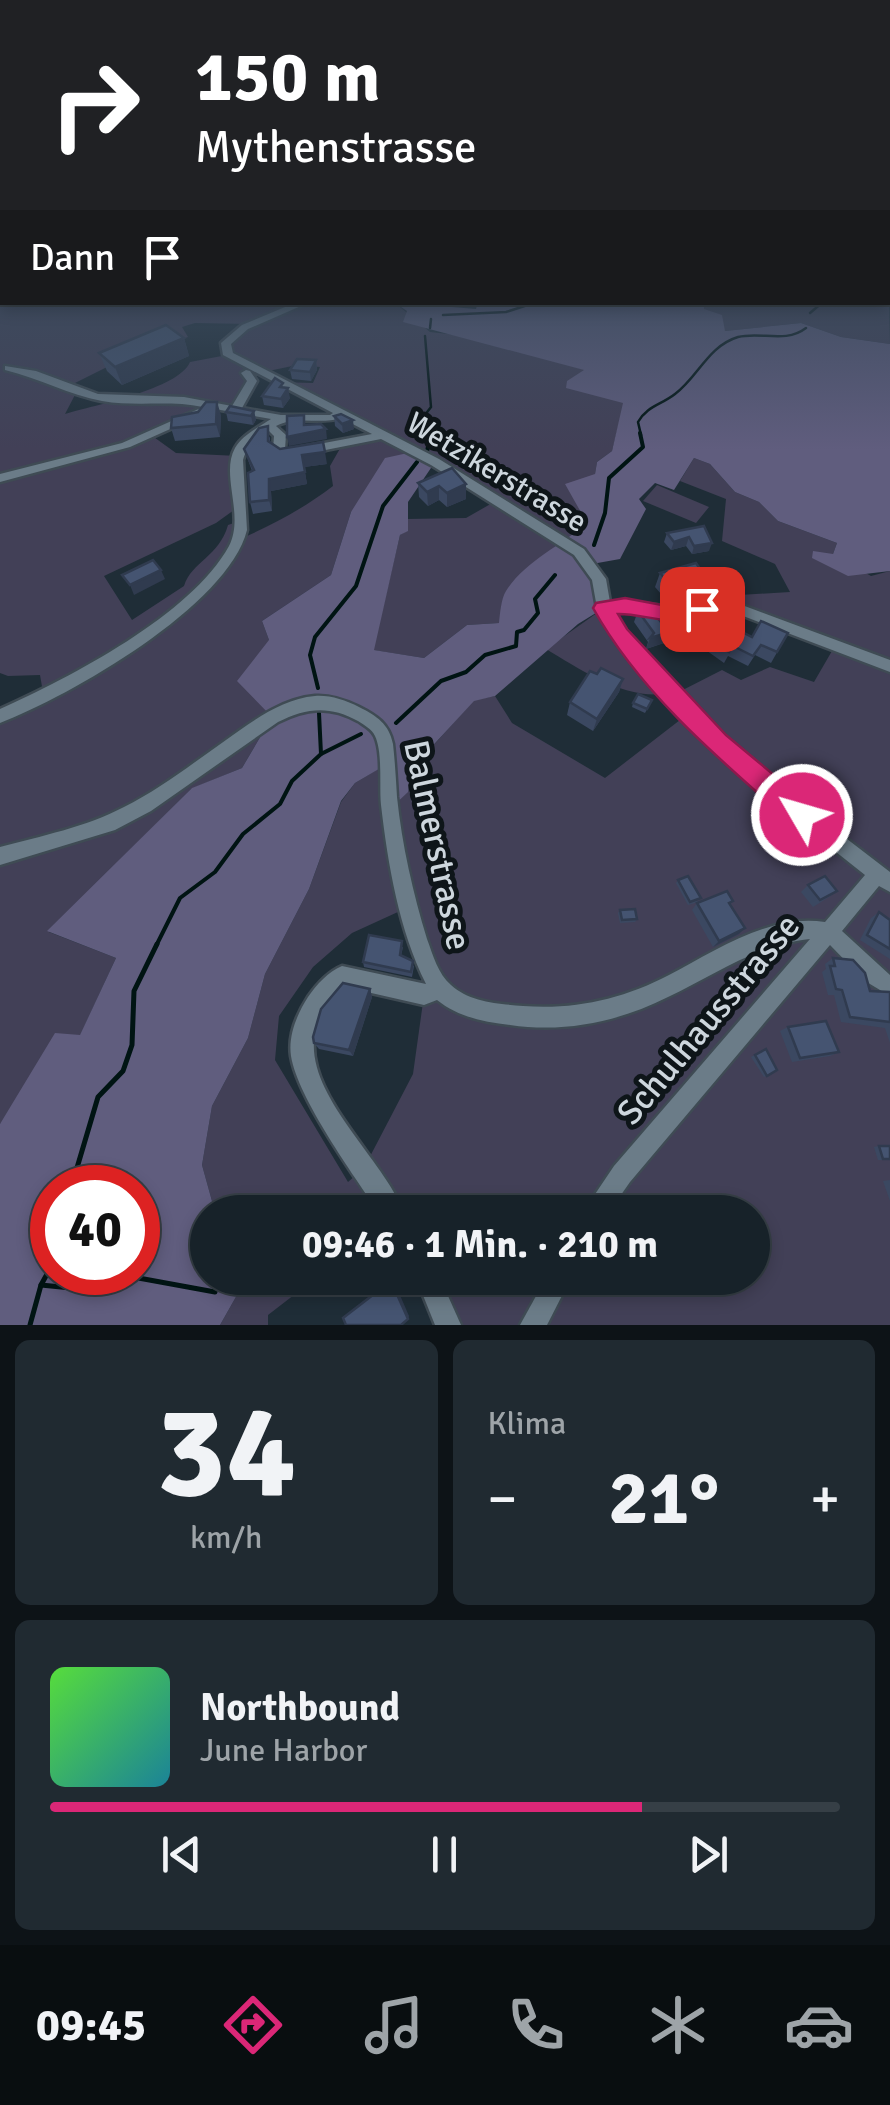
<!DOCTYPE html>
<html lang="de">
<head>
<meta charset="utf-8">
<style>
	body { margin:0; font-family:Signika,sans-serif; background:#202a31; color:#f1f3f6; height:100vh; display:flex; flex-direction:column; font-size:38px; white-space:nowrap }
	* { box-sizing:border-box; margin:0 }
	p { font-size:32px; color:#9ea4a8 }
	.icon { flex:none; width:55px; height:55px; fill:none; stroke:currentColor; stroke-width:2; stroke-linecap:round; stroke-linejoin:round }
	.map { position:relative; height:1325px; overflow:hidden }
	.details { display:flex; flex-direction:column; gap:15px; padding:15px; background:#0d1317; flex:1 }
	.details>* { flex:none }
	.top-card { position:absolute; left:0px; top:0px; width:890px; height:305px; box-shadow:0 5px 15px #0003,0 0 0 2px #363f46; background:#202124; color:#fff; overflow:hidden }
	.speed { position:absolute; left:30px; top:1165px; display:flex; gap:20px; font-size:50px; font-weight:700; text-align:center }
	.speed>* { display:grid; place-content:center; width:130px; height:130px; border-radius:50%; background:#172229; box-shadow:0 5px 15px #0003,0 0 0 2px #363f46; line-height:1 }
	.speed .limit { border:15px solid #d22; background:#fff; color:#111 }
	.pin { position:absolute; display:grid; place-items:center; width:85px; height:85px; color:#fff; margin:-42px; border-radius:20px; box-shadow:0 5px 15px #0006 }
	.me { position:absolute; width:110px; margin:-55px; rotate:308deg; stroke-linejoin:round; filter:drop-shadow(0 0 8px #0008) }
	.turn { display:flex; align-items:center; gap:35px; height:210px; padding:0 30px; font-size:45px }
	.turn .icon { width:130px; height:130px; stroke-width:2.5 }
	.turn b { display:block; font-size:70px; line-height:85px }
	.then { display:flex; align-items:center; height:95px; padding:0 30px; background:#0003; gap:20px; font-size:38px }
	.big { font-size:75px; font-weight:700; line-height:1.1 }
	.details .tile { flex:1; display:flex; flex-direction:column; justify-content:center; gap:15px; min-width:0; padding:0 35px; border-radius:15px; background:#202a31 }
	.details .dial { align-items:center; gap:0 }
	.dial b { font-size:130px; line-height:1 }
	.song { display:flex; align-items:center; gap:30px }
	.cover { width:120px; height:120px; border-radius:15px; background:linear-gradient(135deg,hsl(110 70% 55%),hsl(190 70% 35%)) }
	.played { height:10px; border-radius:5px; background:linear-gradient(90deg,#db2777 75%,#363f46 75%) }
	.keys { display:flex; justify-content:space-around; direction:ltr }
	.heat { display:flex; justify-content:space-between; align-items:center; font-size:55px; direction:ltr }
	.details .tiles { flex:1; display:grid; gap:15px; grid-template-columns:1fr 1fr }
	.tile:last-child { grid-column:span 2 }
	.trip { position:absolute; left:190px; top:1195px; width:580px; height:100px; border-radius:50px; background:#172229; box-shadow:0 5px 15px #0003,0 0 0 2px #363f46; font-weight:700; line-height:100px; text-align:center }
	.menu { display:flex; height:160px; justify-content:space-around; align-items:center; background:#090e10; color:#9ea4a8 }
	.menu .icon { width:70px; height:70px }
	.menu .on { color:#db2777 }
	.menu b { font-size:45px; color:#f1f3f6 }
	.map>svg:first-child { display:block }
	.green { fill:#424057; fill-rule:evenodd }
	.forest { fill:#605d7e; fill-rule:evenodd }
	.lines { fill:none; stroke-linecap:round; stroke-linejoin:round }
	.stream-far2 { stroke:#001413; stroke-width:2.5 }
	.stream-far1 { stroke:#001413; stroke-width:4 }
	.stream { stroke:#001413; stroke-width:5 }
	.minor-casing { stroke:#3f4b54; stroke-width:5 }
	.minor { fill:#6b7c88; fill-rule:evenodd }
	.wall { fill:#3b4861 }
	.shaded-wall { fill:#303b4f }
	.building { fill:#455471; stroke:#303b4f; stroke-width:2.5 }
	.route { fill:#db2777; stroke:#8e194d; stroke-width:2.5 }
	.labels { text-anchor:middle; stroke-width:10; stroke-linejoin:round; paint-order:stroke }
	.street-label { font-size:30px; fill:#cdd6dd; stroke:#0e1519 }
	.near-street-label { font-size:35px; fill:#cdd6dd; stroke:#0e1519 }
</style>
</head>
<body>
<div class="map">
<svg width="890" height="1325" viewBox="0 0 890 1325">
	<rect width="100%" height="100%" fill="#1f2d37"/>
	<g class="green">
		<polygon points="888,265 890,344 841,337 801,323 725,331 704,309 704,302 888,302"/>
		<path d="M0 275 2 302 395 303 430 332 457 335 586 370 624 403 612 451 597 462 587 523 565 543 499 623 467 625 424 658 373 650 400 535 408 530 407 519 466 518 494 502 435 462 351 512 331 575 262 621 269 640 272 717 242 768 191 789 49 932 116 958 80 1036 0 1124V716L44 698 40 675 8 676 0 673ZM195 323 251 324 226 343 227 355 190 362C179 389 94 405 65 414L77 391 69 386 105 368 188 337 182 327ZM297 365 320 367 313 383 277 382 382 435 342 445 330 466 333 486C304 508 273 525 240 539V521L228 525C219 557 192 561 184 586L132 620 104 576 216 523 234 510 238 456 176 453 151 435 214 406 236 408 252 381 247 367 259 373Z"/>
		<path d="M694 458 710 464 735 492 759 502 778 521 837 543 833 554 871 576 890 571V1325H448L428 1278H752V1212H215L202 1165 212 1106 248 1038 265 974 309 889 341 802 355 783 385 765 408 792 414 767 474 700 495 696 512 723 605 778 689 713 673 695 722 670 741 680 770 667 814 682 836 644 726 604 739 595 790 592 775 564 722 541 726 499 680 481ZM411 906 440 989 424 995 413 1074 364 1168 348 1182 275 1060 279 1016 313 967 352 933Z"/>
		<polygon points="657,485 709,507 696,523 643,501"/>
		<path d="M604 608 671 693C628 702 583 671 546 649Z"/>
		<polygon points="232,1278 316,1278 268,1315 268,1325 220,1325 237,1295"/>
	</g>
	<path class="forest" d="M478 302 704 303V309L722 315 725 331 801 323 841 337 890 344V571L848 576 812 558 813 551 833 554 837 543 778 521 759 502 735 492 710 464 694 458 674 490 655 483 639 499 646 509 620 559 592 564 604 608 578 624 495 696 474 701 414 766 408 792 390 809 384 766 355 783 341 801 309 889 265 974 248 1038 212 1106 202 1165 215 1212H208V1278H232L237 1295 220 1325H0V1124L55 1033 80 1035 116 958 47 931 192 788 242 768 272 717 237 681 269 640 262 621 331 575 351 512 385 458 417 451 435 462 408 502V531L400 535 374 650 424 658 467 625 499 623C500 614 501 599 506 591 525 561 561 546 587 523L565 484 595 474 597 462 612 451 623 403 566 388 567 381 584 370 403 322 407 311 395 303H435L439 306 476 309ZM52 1188H138V1272H52Z"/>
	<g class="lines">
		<g class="stream-far2">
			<polyline points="810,313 823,302"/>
			<polyline points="443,315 506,312 537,302"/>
			<polyline points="430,328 431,319"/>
			<polyline points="425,336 431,407 418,424 426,435"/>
			<path d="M641 435 638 422C647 406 661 405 675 394 698 377 708 346 738 337 761 331 785 344 806 328"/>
		</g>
		<g class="stream-far1">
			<polyline points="424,433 429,440 427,452"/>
			<polyline points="594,545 605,513 609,478 643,447 640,433"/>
			<polyline points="318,688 310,655 315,637 356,586 383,506 417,462"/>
			<polyline points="396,723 441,681 466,672 485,655 516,646 517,632 524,630 538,613 535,599 555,575"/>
			<polyline points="321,754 361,734"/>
			<polyline points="156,946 180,898 215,872 243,834 280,804 292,781 321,754 319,713"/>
		</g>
		<g class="stream">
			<polyline points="71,1188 98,1097 123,1071 132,1045 134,991 157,944"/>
			<polyline points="41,1285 111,1292 133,1277 215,1292"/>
			<polyline points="30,1325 41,1285 52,1265"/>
		</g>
		<g class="minor-casing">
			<g id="minor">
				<path d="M297 302H310L248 329 231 344 233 353 439 459 584 549 606 579 610 602 625 601 679 608 726 599 890 660V672L725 609 679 618 625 611 614 612 624 631 723 737 765 776 890 872V892L879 886 842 931 890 975V996L865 981 830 945 630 1182 609 1212H583L614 1166 810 939C758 944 714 975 668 997 618 1022 565 1033 510 1025 484 1022 458 1017 437 1000L424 1005 345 987C259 1060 375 1141 404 1212H378C354 1175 298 1099 291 1056 288 1036 297 1014 308 997 317 984 328 972 342 966L426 984C399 930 388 865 381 805 379 786 383 753 375 736 372 729 364 725 358 721 329 705 306 708 278 722L151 811 115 830 0 865V847C41 836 86 827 124 807 160 789 193 763 226 740 253 721 281 699 315 696 330 695 345 700 359 707 377 716 389 724 393 744 395 762 396 780 397 797 402 845 413 893 427 939 433 955 438 974 451 985 469 1002 499 1004 523 1006 575 1010 623 999 669 975 715 951 771 913 825 922L865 875 753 786 711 747 614 639 597 608 592 580 574 555 431 465 381 439 285 458 273 450 274 436 269 431C256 438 247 445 243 460L247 530C228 606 70 696 0 723V709C71 677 191 615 229 546 245 515 220 475 235 448 242 435 259 427 271 419L215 409 130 447 0 482V474L122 443 203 407C170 400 136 407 102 401 69 395 39 378 5 370V366L36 371 98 394 184 397 232 406 247 381 241 373 246 370 250 371 257 381 242 408 281 415H330L333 413 223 355 221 343 242 325ZM341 418 372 434 287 450 285 449 286 435 276 426C296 415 320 425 341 418Z"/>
				<polygon points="416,1278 440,1278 461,1325 435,1325"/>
				<polygon points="546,1278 571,1278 547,1325 520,1325"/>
			</g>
		</g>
		<use href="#minor" class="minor"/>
	</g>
	<g class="wall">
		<polygon points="184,338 189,356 122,385 107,371 99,353"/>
		<polygon points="316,360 317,370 311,381 292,379 290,370"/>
		<polygon points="284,388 290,398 283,408 264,405 262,396"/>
		<polygon points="254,411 256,420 253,425 228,421 226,412"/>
		<polygon points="221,415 220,437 175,441 171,428"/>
		<polygon points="334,416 354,429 343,433 335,426"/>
		<polygon points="270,437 270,443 280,449 327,464 304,467 307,484 271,491 272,511 253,514 250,502 252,471 244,449"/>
		<polygon points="418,483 466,484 466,499 447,507 439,500 428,506 419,497"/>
		<polygon points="556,513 581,514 579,523 570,531 555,522"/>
		<polygon points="704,526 709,551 692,554 686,546 671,550 664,542 667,533"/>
		<polygon points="660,573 709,582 704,596 669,603 655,587"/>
		<polygon points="638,611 663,625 683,613 738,612 730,626 752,637 788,633 771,663 755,655 748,666 728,656 724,663 696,643 692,647 679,638 646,649 648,642 634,622"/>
		<polygon points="597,674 623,679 619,692 593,731 567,715 570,702"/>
		<polygon points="633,703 650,704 645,713 632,707"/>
		<polygon points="678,880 698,902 688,905 676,883"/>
		<polygon points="808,885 837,891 829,897 813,907 801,892"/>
		<polygon points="733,901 730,904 739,934 713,947 692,910 697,903"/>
		<polygon points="620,910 637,919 635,922 620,923 618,913"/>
		<polygon points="879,912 889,919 890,917 890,959 860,940 871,918"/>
		<polygon points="403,947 401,956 414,966 412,977 364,967 363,962"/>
		<polygon points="833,958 870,991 890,992 890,1043 885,1028 841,1022 834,995 828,995 822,972 826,969 825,964"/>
		<polygon points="370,989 372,997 353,1056 319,1049 314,1043"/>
		<polygon points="788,1027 839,1052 830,1056 792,1062 780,1031"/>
		<polygon points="766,1049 777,1070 764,1077 751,1057"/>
		<polygon points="879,1146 890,1160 878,1160 874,1147"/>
		<polygon points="890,1180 890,1201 883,1181"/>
	</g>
	<g class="shaded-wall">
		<polygon points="184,338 189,356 122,385 115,367"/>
		<polygon points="316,360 317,370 311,381 310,372"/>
		<polygon points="288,388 290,398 283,408 281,399"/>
		<polygon points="217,402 221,415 220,437 216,424"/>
		<polygon points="254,411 256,420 253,425 251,416"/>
		<polygon points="353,420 354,429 343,433 342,424"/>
		<polygon points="326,429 327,439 289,446 287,437"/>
		<polygon points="325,452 327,464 304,467 302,455"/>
		<polygon points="305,472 307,484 271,491 272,511 269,500 269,479"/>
		<polygon points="466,484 466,499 447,507 447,493"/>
		<polygon points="439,486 439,500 428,506 427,492"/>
		<polygon points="581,514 579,523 570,531 571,521"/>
		<polygon points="689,537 686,546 671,550 674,542"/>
		<polygon points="712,543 709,551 692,554 694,546"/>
		<polygon points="161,570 165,579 134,595 130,585"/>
		<polygon points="709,582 704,596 669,603 674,589"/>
		<polygon points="683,628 679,638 646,649 650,638"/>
		<polygon points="623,679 619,692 593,731 597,719"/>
		<polygon points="745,928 739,934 713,947 719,941"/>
		<polygon points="370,989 372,997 353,1056 349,1050"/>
		<polygon points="393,1279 409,1316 408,1319 391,1281"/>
	</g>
	<g class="building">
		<polygon points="166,325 184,338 115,367 99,353"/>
		<polygon points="297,359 316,360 310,372 290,370"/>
		<polygon points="275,378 283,383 280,387 288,388 281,399 262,396"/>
		<polygon points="206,402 217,402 216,424 171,428 172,417 198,412"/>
		<polygon points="230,406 254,411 251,416 226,412"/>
		<polygon points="341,414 353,420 342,424 334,416"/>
		<polygon points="304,415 304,425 321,424 326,429 287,437 287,416"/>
		<polygon points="268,426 268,441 280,449 323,442 325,452 302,455 305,472 269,479 269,500 250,502 248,473 254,470 244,449 259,428"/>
		<polygon points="452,468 466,484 447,493 439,486 427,492 418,483"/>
		<polygon points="566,505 581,514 571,521 556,513"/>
		<polygon points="704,526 712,543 694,546 689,537 674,542 667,533"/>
		<polygon points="153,560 161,570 130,585 122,575"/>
		<polygon points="696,563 709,582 674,589 660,573"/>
		<polygon points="722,603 738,612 727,624 752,637 761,621 788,633 777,652 761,645 753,656 733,646 729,652 700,633 696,636 683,628 650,638 654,633 638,611 650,607 663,625 680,611 683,613"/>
		<polygon points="601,668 623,679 597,719 570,702 590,671 597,674"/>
		<polygon points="638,694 652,700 647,709 633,703"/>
		<polygon points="688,876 701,898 690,902 678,880"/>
		<polygon points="825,876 837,891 820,900 808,885"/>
		<polygon points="727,891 733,901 729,903 745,928 719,941 697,903"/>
		<polygon points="635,909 637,919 622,920 620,910"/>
		<polygon points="879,912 890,920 890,949 867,935"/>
		<polygon points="369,935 402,941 400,955 413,961 411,972 363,962"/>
		<polygon points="833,958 853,960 865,973 870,991 890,992 890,1022 850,1017 842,990 836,989 830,966 835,966"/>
		<polygon points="343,983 370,989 349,1050 314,1043 313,1037 321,1009"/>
		<polygon points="826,1021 839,1052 800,1058 788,1027"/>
		<polygon points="766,1049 777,1070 767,1076 755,1055"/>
		<polygon points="879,1146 890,1146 890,1159 883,1159"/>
		<polygon points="391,1281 408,1319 401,1325 346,1325 343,1318"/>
	</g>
	<linearGradient id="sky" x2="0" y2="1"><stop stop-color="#11191e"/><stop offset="0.59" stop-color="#3c4c5e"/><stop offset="1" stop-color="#3c4c5e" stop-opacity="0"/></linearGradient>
	<rect width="890" height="450" fill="url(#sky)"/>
	<path class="route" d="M625 598 662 605 710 603 713 609C693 634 645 613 618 614L627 629 726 735 811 806 815 815 811 823 802 827 792 823C720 760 640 693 593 608L596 603Z"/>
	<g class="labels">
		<g class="street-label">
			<text transform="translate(497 472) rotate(31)" y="10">Wetzikerstrasse</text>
		</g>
		<g class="near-street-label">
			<text transform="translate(438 845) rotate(78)" y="12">Balmerstrasse</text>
			<text transform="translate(708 1019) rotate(-50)" y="12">Schulhausstrasse</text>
		</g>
	</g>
</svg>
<div class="speed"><div class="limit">40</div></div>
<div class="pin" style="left:702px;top:609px;background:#d93025"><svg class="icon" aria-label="arrive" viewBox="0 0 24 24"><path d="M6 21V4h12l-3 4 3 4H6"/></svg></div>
<svg class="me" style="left:802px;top:815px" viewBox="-20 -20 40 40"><circle r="17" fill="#db2777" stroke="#fff" stroke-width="3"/><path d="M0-11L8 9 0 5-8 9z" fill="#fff"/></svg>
<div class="trip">09:46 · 1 Min. · 210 m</div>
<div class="top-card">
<div class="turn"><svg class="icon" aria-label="right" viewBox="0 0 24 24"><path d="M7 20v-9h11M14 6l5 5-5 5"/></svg><div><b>150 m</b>Mythenstrasse</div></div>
<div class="then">Dann<svg class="icon" aria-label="arrive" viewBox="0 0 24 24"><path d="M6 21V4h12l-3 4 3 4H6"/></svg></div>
</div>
</div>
<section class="details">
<div class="tiles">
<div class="tile dial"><b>34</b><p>km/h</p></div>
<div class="tile"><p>Klima</p>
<div class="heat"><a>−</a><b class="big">21°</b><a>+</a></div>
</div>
<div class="tile">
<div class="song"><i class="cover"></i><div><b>Northbound</b><p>June Harbor</p></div></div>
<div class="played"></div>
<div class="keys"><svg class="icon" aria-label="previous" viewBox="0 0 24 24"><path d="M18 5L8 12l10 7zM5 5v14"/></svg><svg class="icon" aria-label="pause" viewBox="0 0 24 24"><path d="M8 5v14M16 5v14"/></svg><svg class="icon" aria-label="next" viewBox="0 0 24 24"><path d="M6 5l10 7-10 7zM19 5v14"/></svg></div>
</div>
</div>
</section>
<nav class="menu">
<b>09:45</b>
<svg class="icon on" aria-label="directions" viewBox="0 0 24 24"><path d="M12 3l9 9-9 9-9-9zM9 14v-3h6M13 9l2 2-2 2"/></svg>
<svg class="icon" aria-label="music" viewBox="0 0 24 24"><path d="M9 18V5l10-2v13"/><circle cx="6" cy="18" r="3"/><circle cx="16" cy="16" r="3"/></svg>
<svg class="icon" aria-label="phone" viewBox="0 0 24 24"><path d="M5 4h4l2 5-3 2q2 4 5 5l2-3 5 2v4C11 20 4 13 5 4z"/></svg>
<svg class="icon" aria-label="climate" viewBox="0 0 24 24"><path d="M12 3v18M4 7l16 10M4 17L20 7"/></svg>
<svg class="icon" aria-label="car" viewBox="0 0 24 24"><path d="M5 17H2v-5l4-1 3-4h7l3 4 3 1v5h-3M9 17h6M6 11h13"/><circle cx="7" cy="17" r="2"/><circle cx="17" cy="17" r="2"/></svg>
</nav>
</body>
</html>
